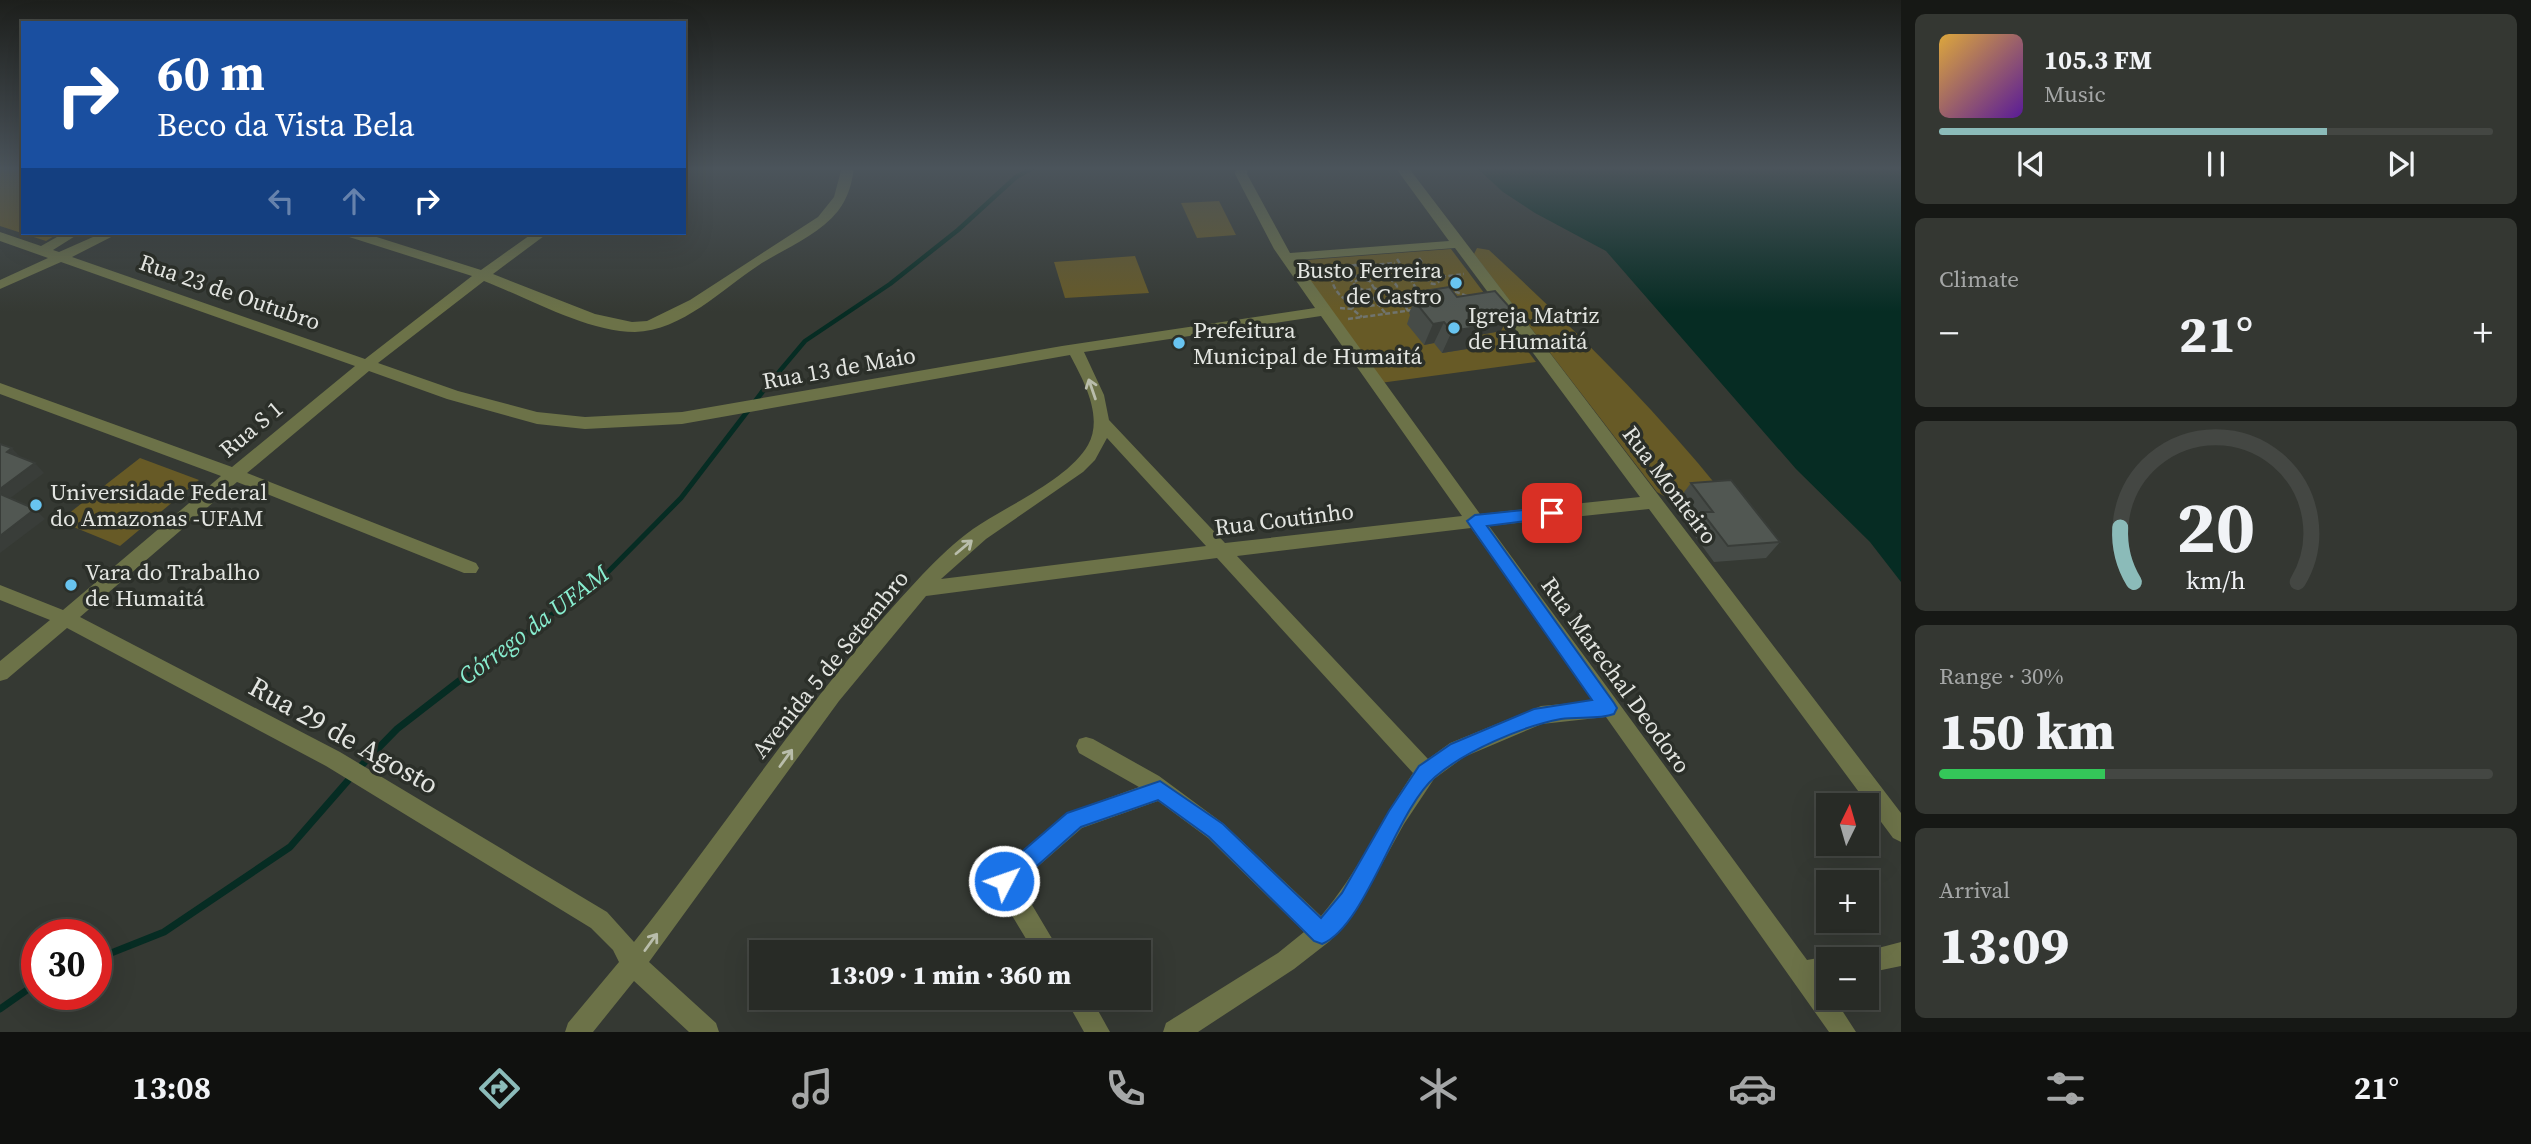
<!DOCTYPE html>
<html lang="en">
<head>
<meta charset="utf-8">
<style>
	body { margin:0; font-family:"Source Serif 4",serif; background:#343732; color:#f1f3f6; height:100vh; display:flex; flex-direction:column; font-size:26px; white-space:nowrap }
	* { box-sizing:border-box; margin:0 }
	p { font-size:23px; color:#a5a7a7 }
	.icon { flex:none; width:38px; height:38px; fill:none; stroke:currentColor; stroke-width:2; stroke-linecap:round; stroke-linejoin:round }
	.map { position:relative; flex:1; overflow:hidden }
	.sheet { display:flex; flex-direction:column; gap:14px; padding:14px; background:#161815; width:630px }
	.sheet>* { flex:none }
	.banner { position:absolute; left:21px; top:21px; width:665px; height:214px; border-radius:0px; box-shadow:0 7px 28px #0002,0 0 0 2px #444743; background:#1a4fa0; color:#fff; overflow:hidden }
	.needle { width:46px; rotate:5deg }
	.fabs { position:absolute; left:1816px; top:793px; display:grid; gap:14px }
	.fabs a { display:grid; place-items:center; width:63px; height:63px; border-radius:0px; background:#282b26; box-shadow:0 7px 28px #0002,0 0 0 2px #444743; font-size:35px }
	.speed { position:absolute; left:21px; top:919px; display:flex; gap:14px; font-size:35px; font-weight:700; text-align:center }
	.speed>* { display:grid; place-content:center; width:91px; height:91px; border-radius:50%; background:#282b26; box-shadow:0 7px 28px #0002,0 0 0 2px #444743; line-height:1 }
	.speed .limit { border:10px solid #d22; background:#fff; color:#111 }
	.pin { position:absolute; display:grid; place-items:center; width:60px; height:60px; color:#fff; margin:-30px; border-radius:14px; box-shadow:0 4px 10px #0006 }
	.me { position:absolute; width:77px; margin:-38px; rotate:49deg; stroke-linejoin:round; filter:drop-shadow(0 0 5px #0008) }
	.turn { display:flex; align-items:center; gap:24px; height:147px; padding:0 21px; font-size:32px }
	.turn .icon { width:91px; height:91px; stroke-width:2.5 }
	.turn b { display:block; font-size:49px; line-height:60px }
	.lanes { display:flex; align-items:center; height:66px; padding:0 21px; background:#0003; justify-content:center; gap:35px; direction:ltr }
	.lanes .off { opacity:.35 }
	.big { font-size:52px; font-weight:800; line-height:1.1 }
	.sheet .card { flex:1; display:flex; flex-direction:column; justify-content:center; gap:10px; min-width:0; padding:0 24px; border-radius:10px; background:#343732 }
	.sheet .dial { align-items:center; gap:0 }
	.dial svg { height:182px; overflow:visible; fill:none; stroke:#444743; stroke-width:7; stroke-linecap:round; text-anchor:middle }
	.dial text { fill:#f1f3f6; stroke:none }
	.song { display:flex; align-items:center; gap:21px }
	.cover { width:84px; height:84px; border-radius:10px; background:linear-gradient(135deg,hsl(40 70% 55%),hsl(270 70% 35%)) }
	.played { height:7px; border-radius:4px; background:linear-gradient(90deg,#8bbbb9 70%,#444743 70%) }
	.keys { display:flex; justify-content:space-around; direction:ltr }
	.heat { display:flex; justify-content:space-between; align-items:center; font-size:38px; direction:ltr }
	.charge { height:10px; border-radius:5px; background:linear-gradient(90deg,#34c759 30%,#444743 0) }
	.trip { position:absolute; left:749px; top:940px; width:402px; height:70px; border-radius:0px; background:#282b26; box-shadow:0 7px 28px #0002,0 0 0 2px #444743; font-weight:800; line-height:70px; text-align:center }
	.tab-bar { display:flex; height:112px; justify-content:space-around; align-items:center; background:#10110f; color:#a5a7a7 }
	.tab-bar .icon { width:49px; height:49px }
	.tab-bar .current { color:#8bbbb9 }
	.tab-bar b { font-size:32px; color:#f1f3f6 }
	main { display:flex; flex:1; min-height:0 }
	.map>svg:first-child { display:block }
	.green { fill:#675a26 }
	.water { fill:#062c23 }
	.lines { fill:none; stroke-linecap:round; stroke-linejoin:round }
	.stream-far2 { stroke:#062c23; stroke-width:4.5 }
	.stream-far1 { stroke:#062c23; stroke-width:5 }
	.stream { stroke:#062c23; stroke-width:7 }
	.path { stroke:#70746e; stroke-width:2.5; stroke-dasharray:5 2.5; stroke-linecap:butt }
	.minor { fill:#6c7248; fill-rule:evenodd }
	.wall { fill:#464b47 }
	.shaded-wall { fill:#393d39 }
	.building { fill:#515752; stroke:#393d39; stroke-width:2 }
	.oneway { stroke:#b9bdab }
	.route { fill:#1a73e8; stroke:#114b97; stroke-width:2 }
	.poi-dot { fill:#68c4f0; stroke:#2b2f29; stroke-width:2.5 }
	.labels { text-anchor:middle; stroke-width:7; stroke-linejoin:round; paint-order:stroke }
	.poi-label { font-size:23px; fill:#e3e5e1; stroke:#2b2f29; text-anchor:start }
	.street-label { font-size:23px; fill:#e3e5e1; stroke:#2b2f29 }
	.water-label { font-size:24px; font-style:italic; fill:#88eed0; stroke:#2b2f29 }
	.near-street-label { font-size:28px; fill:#e3e5e1; stroke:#2b2f29 }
</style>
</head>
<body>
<main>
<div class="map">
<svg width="1901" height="1032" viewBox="0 0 1901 1032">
	<rect width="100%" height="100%" fill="#353933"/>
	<g class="green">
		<polygon points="0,167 23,167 23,233 59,233 46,241 0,226"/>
		<polygon points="1219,201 1236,235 1197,238 1181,203"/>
		<path d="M1477 248 1489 250C1572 327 1650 403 1721 491L1664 496 1657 492 1474 254Z"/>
		<polygon points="1451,249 1536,362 1380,383 1293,261"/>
		<polygon points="1135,256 1149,293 1065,298 1054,262"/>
		<polygon points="140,458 199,480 120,546 59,521"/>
	</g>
	<polygon class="water" points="1476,167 1901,167 1901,582 1870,542 1796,469 1606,251 1535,213 1503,192"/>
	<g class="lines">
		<polyline class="stream-far2" points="762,392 805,341 890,284 958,230 1016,177 1034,167"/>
		<polyline class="stream-far1" points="466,676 601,579 681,498 763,391"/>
		<g class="stream">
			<polyline points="358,769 397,729 468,674"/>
			<polyline points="96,959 164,932 290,847 352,776"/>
			<polyline points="0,1009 37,983"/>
		</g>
		<g class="path">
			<polyline points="1419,258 1430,273"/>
			<polyline points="1397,259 1420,294"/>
			<path d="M1355 265C1373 267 1386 272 1397 286L1396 297C1372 314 1333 306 1331 274L1337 269Z"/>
			<polyline points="1372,265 1395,263"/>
			<polyline points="1349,267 1358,279"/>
			<polyline points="1320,268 1353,281"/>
			<circle cx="1434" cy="278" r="6"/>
			<polyline points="1441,277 1464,274"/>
			<path d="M1359 279 1370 281 1374 288C1365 292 1359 290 1353 283Z"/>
			<polyline points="1413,281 1427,279"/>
			<polyline points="1374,288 1406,301"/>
			<polyline points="1448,289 1470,297"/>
			<polyline points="1368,291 1386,314"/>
			<polyline points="1340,308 1352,309 1362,317"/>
			<polyline points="1352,309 1361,291"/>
			<polyline points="1408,311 1404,303 1419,298"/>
			<polyline points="1348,319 1413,310"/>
		</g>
		<g class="minor">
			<path d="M842 167H854C852 184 848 198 838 211 818 236 785 248 759 265 722 289 682 331 635 332 587 332 528 298 484 281L378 363 458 391 537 412 585 417 682 412 1062 346 1315 308 1274 249 1235 174 1236 167H1248L1247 174 1290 253 1449 241 1395 167H1408L1901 813V842L1893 838 1649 509 1489 526 1807 960 1829 956 1836 959H1829V980L1822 981 1829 990V998H1834L1856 1032H1829L1606 717 1542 724 1464 757 1434 779 1404 824 1357 909 1330 941 1294 969 1198 1032H1163L1166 1023 1278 953 1304 932 1208 838 1158 801 1082 828 1019 883 1060 952H1034L996 889 993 881 996 873 1067 813 1139 787 1079 753 1076 746 1079 739 1086 737 1093 739 1159 776 1224 824 1321 916C1358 873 1381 820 1413 773L1217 558 926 596 839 701 649 962 716 1023 719 1032H689L634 981 593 1032H565L568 1023 619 962 613 950 591 928 326 766 67 628 7 679 0 681V661L50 620 0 600V585L63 610 221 476 0 394V383L232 467 355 366 61 262 0 289V280L48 258 0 241V232L41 246 64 233H80L53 250 59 252 102 233H119L72 257 365 359 472 276 346 236 344 233H364L481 270 533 233H548L493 274 595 314 632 322 647 321 690 300 818 217 834 197ZM1455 248 1640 497 1480 514 1296 260ZM1321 316 1462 516 1225 543 1109 420 1104 395 1084 352ZM1070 355C1083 380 1104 416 1088 445 1068 480 1006 506 973 529 955 542 938 558 922 575 815 688 730 820 634 942L607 912 340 752 80 617 237 482 464 573H476L479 568 476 563 247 473 369 371 447 399 537 424 585 429 682 424ZM1107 438 1206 546 941 579 986 539 1083 472 1095 460ZM1471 528 1594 701 1541 706 1450 743 1428 759 1237 556Z"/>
			<polygon points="1901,942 1901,966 1867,973 1867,959 1856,959 1859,953"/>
			<polygon points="1065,998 1091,998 1110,1032 1084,1032"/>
		</g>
	</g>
	<g class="wall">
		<polygon points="1418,292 1457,297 1501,331 1479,335 1473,348 1442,353 1434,343 1424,345 1407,324 1410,315 1409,313"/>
		<polygon points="1691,483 1780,542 1766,558 1714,562 1689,528 1695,521 1678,500"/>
	</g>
	<g class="shaded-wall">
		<polygon points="1512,310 1501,331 1479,335 1473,348 1442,353 1452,331 1474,316"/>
		<polygon points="1444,322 1434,343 1424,345 1433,324"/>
		<polygon points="12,448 21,458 7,452"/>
		<polygon points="35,463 44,473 5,502 0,497 0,489"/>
		<polygon points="35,509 45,519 0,553 0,536"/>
	</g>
	<g class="building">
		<polygon points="1449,287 1457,297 1495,291 1512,310 1474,316 1483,326 1452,331 1444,322 1433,324 1416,303 1426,301 1418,292"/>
		<polygon points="0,444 12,448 7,452 35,463 0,489"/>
		<polygon points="1731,480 1780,542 1728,546 1702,512 1713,512 1691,483"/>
		<polygon points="0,494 35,509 0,536"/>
	</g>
	<defs><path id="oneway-shaft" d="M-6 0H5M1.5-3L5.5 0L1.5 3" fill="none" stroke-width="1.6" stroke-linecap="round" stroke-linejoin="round" transform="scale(1.75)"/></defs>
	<g class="oneway">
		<use href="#oneway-shaft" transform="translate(1092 389) rotate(-109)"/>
		<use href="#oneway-shaft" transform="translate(964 547) rotate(-40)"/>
		<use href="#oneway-shaft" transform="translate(786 758) rotate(-54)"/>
		<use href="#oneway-shaft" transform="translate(651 942) rotate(-54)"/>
	</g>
	<linearGradient id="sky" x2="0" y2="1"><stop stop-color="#1d1f1c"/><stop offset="0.54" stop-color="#4b545b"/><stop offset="1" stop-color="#4b545b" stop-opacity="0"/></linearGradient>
	<rect width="1901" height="312" fill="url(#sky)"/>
	<path class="route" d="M1552 507 1557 509V517L1487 526 1614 703 1617 708 1614 714C1598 720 1578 716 1561 719 1523 726 1465 751 1435 777 1396 810 1366 926 1322 944L1314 941 1209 837 1158 800 1081 827 1011 889 1004 892 996 889 993 881 996 874 1067 813 1160 781 1223 824 1321 918 1342 893 1389 811 1419 766 1451 744 1534 709 1592 700 1467 521 1475 515Z"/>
	<g class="poi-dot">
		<circle cx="1456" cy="283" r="7"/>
		<circle cx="1454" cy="328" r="7"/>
		<circle cx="1179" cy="343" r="7"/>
		<circle cx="36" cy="505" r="7"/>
		<circle cx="71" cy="585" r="7"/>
	</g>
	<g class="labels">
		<g class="poi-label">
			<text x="1442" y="278" text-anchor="end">Busto Ferreira<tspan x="1442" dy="26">de Castro</tspan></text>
			<text x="1468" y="323">Igreja Matriz<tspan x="1468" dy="26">de Humaitá</tspan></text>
			<text x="1193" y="338">Prefeitura<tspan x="1193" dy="26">Municipal de Humaitá</tspan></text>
			<text x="50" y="500">Universidade Federal<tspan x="50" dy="26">do Amazonas -UFAM</tspan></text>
			<text x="85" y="580">Vara do Trabalho<tspan x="85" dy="26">de Humaitá</tspan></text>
		</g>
		<g class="street-label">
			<text transform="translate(230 292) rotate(19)" y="8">Rua 23 de Outubro</text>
			<text transform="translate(839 368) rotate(-10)" y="8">Rua 13 de Maio</text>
			<text transform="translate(251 429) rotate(-40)" y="8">Rua S 1</text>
			<text transform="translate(1670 485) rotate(53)" y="8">Rua Monteiro</text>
			<text transform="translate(1284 519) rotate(-7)" y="8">Rua Coutinho</text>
			<text transform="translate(830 664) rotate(-51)" y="8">Avenida 5 de Setembro</text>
			<text transform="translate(1616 675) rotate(54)" y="8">Rua Marechal Deodoro</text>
		</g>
		<g class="water-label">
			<text transform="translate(534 625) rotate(-37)" y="8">Córrego da UFAM</text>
		</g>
		<g class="near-street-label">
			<text transform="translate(344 735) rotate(29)" y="10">Rua 29 de Agosto</text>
		</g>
	</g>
</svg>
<div class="fabs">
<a><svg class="needle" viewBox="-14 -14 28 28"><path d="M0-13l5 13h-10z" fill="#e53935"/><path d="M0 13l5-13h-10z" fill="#a5a7a7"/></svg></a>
<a>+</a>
<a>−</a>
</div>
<div class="speed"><div class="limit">30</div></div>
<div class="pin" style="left:1552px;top:513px;background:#d93025"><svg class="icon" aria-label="arrive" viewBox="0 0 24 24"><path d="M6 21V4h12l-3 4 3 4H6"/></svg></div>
<svg class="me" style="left:1004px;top:881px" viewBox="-20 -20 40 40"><circle r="17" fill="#1a73e8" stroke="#fff" stroke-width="3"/><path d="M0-11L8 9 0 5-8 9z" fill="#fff"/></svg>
<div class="trip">13:09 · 1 min · 360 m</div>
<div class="banner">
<div class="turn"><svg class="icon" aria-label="right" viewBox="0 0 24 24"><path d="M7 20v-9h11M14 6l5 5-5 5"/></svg><div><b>60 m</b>Beco da Vista Bela</div></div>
<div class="lanes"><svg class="icon off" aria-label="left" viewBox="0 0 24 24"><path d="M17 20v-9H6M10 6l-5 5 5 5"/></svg><svg class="icon off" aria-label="ahead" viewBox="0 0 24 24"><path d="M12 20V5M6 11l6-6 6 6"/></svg><svg class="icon" aria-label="right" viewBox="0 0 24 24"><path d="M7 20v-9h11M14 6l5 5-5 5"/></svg></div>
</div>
</div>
<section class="sheet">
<div class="card">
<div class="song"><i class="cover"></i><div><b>105.3 FM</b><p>Music</p></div></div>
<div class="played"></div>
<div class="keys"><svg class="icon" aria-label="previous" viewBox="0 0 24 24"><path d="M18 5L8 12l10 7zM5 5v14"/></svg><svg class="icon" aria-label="pause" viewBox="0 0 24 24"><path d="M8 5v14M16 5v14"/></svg><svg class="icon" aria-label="next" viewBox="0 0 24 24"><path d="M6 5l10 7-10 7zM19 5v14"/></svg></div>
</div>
<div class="card"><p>Climate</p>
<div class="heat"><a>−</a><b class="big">21°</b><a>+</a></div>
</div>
<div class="card dial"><svg viewBox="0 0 100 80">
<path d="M14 69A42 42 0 1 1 86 69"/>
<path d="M14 69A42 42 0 0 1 8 45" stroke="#8bbbb9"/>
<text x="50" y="56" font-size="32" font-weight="700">20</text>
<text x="50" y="72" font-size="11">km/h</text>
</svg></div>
<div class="card"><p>Range · 30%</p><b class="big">150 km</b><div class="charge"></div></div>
<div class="card"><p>Arrival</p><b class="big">13:09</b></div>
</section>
</main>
<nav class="tab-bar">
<b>13:08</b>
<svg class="icon current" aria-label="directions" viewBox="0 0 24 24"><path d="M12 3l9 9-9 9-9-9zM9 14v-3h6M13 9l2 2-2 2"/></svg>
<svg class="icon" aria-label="music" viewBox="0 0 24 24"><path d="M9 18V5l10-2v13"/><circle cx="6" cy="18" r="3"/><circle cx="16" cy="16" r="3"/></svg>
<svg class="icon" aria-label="phone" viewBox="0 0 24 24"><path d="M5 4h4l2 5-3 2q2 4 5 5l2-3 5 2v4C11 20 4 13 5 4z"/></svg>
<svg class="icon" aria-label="climate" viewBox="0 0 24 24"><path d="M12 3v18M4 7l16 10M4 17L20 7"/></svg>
<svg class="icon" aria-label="car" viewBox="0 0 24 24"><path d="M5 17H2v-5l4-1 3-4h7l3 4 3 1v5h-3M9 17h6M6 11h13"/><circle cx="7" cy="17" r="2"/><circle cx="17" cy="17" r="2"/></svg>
<svg class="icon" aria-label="filters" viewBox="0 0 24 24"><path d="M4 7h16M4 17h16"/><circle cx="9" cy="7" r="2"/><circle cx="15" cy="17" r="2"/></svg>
<b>21°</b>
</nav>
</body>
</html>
